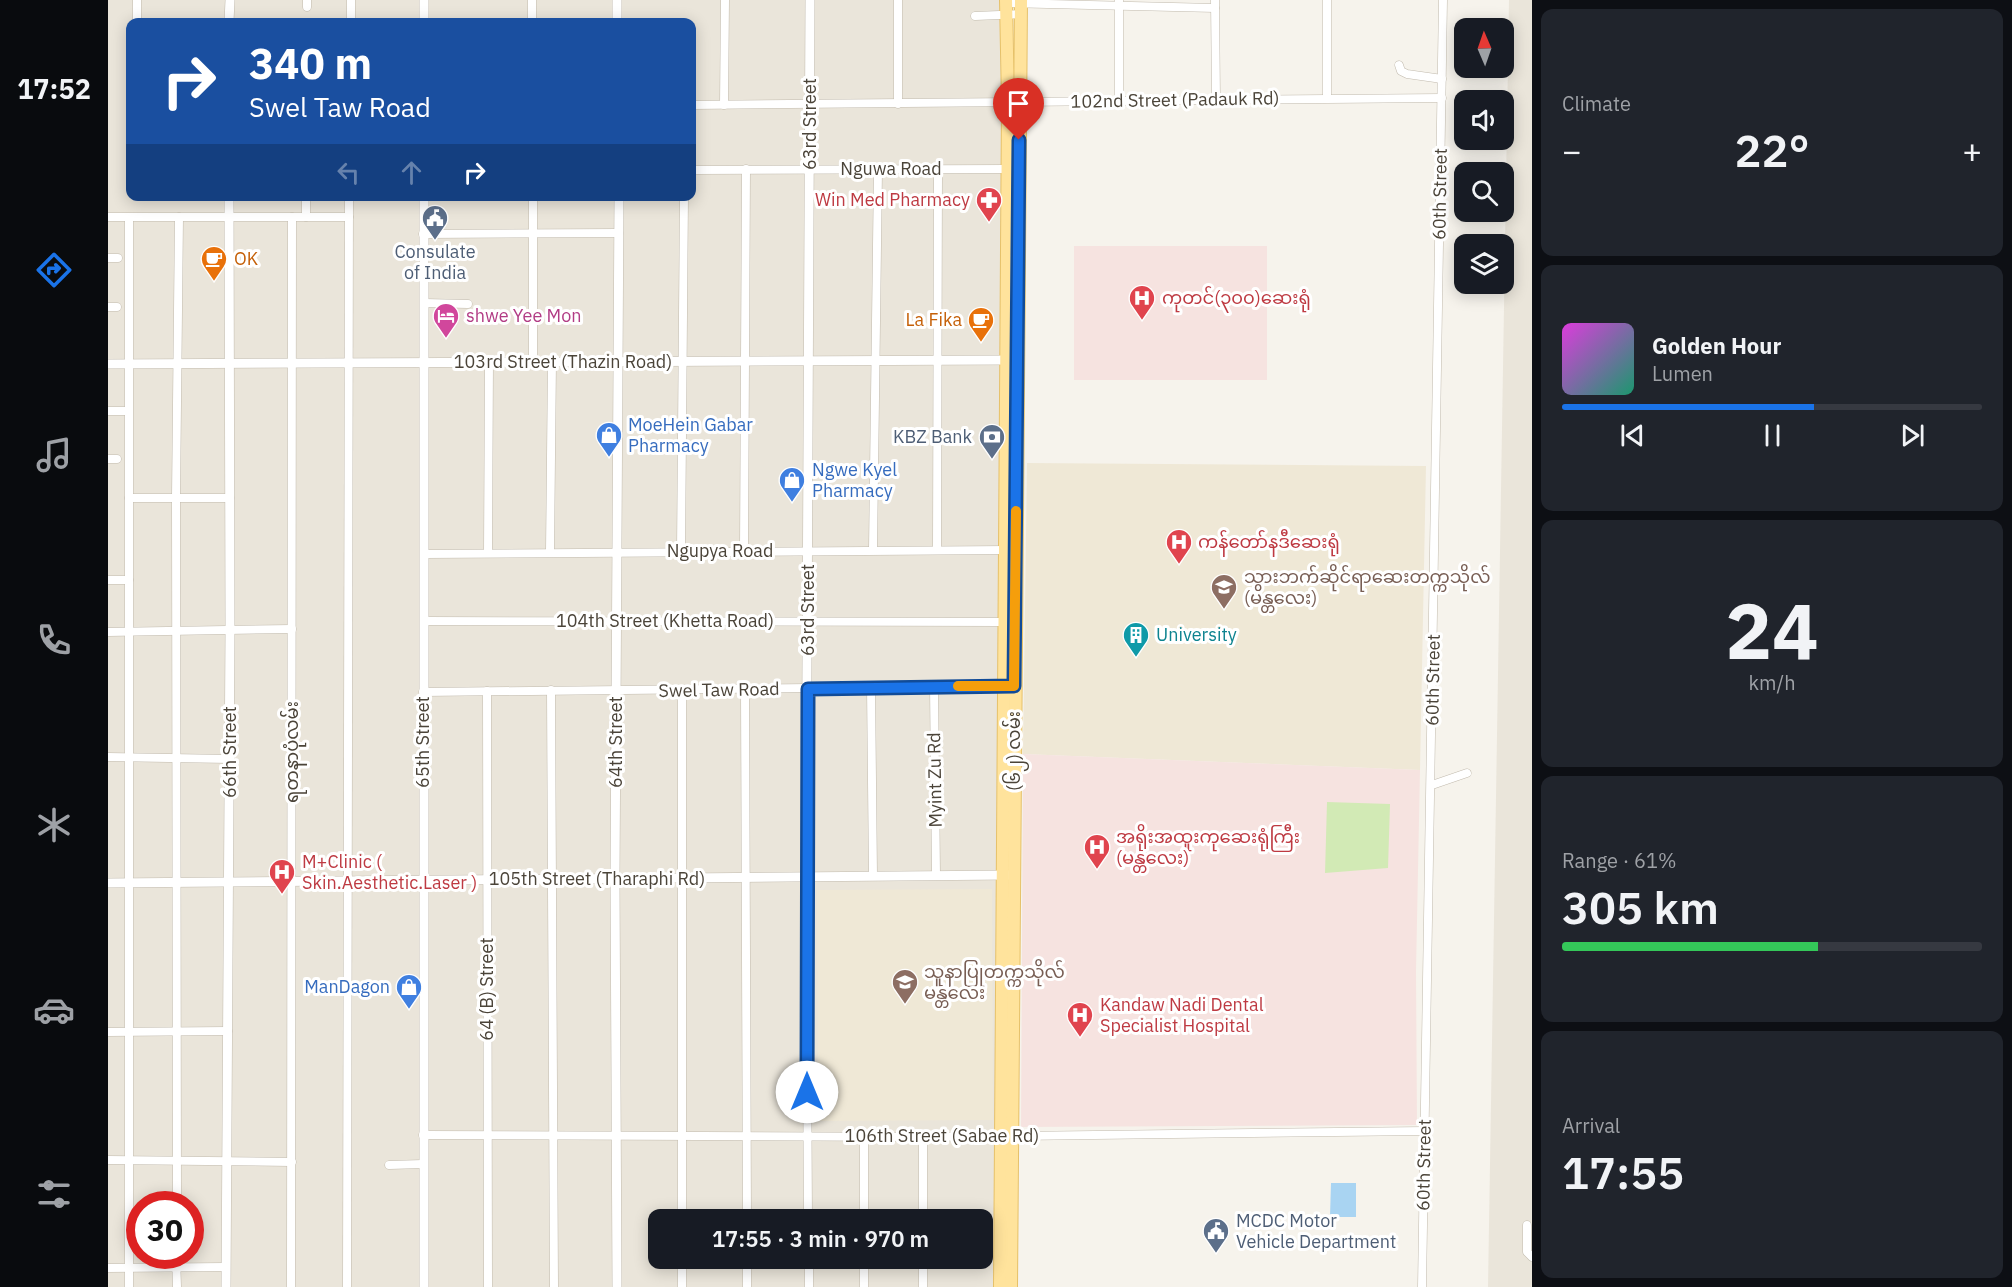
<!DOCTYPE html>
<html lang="en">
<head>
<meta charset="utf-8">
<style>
	body { margin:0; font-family:"IBM Plex Sans","Noto Sans Myanmar",sans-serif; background:#20242c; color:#f1f3f6; height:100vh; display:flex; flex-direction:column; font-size:22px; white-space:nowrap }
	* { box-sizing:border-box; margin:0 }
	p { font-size:20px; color:#9ea1a6 }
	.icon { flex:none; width:33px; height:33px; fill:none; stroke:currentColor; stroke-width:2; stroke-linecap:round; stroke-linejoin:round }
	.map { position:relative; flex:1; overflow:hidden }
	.side { display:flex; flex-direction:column; gap:9px; padding:9px; background:#0d0f14; width:480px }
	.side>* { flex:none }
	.guide { position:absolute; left:18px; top:18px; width:570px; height:183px; border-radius:12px; box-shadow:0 3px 15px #0003; background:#1a4fa0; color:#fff; overflow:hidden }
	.needle { width:39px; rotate:358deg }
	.tools { position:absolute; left:1346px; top:18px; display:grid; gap:12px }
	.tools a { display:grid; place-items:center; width:60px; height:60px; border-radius:12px; background:#171b24; box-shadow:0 3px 15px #0003; font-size:30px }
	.speed { position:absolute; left:18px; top:1191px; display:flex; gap:12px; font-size:30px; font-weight:700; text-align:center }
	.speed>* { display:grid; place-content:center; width:78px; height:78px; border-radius:50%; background:#171b24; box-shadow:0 3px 15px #0003; line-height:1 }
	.speed .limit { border:9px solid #d22; background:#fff; color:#111 }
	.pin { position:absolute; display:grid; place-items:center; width:51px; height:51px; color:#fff; margin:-62px -26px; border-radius:50% 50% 50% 0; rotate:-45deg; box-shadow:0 0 6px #0007 }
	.pin .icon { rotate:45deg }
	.me { position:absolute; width:66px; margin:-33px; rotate:0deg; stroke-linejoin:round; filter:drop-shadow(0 0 4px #0008) }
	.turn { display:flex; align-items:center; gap:21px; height:126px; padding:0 24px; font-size:27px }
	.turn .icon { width:78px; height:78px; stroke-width:2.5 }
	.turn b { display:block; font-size:42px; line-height:51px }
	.lanes { display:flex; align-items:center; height:57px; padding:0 24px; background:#0003; justify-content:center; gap:30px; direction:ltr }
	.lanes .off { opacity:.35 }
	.big { font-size:45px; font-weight:600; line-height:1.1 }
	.side .widget { flex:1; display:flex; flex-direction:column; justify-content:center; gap:9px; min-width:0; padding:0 21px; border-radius:12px; background:#20242c }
	.side .dial { align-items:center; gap:0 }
	.dial b { font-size:78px; line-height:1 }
	.song { display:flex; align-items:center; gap:18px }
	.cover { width:72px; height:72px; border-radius:9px; background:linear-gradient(135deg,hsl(300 70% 55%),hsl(160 70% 35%)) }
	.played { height:6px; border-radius:3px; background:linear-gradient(90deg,#1a73e8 60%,#363941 60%) }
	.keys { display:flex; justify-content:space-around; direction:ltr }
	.heat { display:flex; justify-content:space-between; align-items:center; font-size:33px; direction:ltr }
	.charge { height:9px; border-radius:4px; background:linear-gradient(90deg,#34c759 61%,#363941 0) }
	.trip { position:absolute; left:540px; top:1209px; width:345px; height:60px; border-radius:12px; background:#171b24; box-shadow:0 3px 15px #0003; font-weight:600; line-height:60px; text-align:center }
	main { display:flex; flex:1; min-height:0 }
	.dock { display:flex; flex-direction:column; width:108px; justify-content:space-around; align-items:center; background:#090b0e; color:#9ea1a6 }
	.dock .icon { width:42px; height:42px }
	.dock .current { color:#1a73e8 }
	.dock b { font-size:27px; color:#f1f3f6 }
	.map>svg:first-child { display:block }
	.residential { fill:#eae5da; fill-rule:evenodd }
	.education { fill:#efe8d6 }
	.medical { fill:#f6e3e0 }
	.green { fill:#d2eab5 }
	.water { fill:#a9d4f2 }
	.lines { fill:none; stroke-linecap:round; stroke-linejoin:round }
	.minor-casing { stroke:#c2bbae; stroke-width:9 }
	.tertiary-casing { stroke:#c2bbae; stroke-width:10 }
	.primary-casing { stroke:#e6c16a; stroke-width:14 }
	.minor { stroke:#fff; stroke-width:8 }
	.tertiary { stroke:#fff; stroke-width:9 }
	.primary { stroke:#ffe39c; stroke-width:12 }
	.route-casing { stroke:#114b97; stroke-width:15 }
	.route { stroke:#1a73e8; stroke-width:10 }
	.slow { stroke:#f59e0b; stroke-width:10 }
	.labels { text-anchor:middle; stroke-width:6; stroke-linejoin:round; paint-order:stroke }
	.street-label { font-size:18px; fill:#4b4439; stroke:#fff }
	.health-label { font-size:18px; fill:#be3a42; stroke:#fff; text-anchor:start }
	.service-label { font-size:18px; fill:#4e5e75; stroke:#fff }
	.food-label { font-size:18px; fill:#c56008; stroke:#fff; text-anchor:start }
	.hotel-label { font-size:18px; fill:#b23c85; stroke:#fff; text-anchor:start }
	.shop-label { font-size:18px; fill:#366cbe; stroke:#fff; text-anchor:start }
	.education-label { font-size:18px; fill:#785e54; stroke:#fff; text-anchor:start }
	.culture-label { font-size:18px; fill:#0d838f; stroke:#fff; text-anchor:start }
</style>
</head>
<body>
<main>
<nav class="dock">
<b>17:52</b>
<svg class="icon current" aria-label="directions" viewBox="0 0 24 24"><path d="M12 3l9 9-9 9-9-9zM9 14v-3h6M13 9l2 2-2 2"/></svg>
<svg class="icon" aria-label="music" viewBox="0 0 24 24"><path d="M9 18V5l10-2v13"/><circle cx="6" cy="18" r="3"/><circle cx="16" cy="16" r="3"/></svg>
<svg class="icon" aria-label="phone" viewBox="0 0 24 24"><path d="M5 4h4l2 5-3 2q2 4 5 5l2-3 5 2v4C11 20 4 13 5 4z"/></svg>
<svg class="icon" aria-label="climate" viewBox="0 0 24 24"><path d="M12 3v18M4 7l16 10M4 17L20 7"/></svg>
<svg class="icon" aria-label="car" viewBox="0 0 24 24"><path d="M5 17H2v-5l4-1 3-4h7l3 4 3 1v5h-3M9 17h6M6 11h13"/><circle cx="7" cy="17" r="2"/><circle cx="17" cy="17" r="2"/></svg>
<svg class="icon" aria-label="filters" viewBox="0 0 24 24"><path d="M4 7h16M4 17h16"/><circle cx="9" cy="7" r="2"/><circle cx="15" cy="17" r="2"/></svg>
</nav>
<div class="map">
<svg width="1424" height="1287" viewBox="0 0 1424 1287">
	<rect width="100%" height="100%" fill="#f6f3ec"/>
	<g class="residential">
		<path d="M0 0H904L896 1287H0ZM22 22H584V196H22ZM32 1204H82V1256H32ZM550 1220H874V1258H550Z"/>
		<polygon points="1401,0 1424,0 1424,1287 1380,1287"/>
	</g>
	<g class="education">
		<polygon points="919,463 1318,466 1312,770 915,754"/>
		<polygon points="884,889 885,1120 710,1121 709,890"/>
	</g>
	<g class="medical">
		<rect x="966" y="246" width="193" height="134"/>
		<polygon points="915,754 1312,770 1308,971 1309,1125 913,1127"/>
	</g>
	<polygon class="green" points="1219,802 1282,804 1280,868 1217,873"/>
	<polygon class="water" points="1223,1183 1248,1183 1248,1217 1222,1217"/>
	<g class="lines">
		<g class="minor-casing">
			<g id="minor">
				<polyline points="199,0 199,7"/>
				<polyline points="424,0 424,22"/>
				<polyline points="1107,0 1108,99"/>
				<polyline points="1219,0 1219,98"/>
				<polyline points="898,3 1107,8"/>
				<polyline points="867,16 913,14"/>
				<polyline points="29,22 29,0"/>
				<polyline points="243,22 243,0"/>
				<polyline points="1291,65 1293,71 1299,74 1334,79"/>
				<polyline points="1011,101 1011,0"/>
				<polyline points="790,104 790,0"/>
				<polyline points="584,105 1334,98"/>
				<polyline points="616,105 617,0"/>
				<polyline points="584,170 903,169"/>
				<polyline points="425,196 425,361"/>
				<polyline points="0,217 241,217"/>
				<polyline points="198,217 198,196"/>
				<polyline points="21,218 21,1287"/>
				<polyline points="315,234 511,233"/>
				<polyline points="0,258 10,258"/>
				<polyline points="316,303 360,304"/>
				<polyline points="0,307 9,307"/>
				<polyline points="0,411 20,411"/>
				<polyline points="0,459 9,459"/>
				<polyline points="21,498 122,498"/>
				<polyline points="829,549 830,169"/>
				<polyline points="765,550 770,170"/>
				<polyline points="636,551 638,169"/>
				<polyline points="442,552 444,361"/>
				<polyline points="573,552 576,196"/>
				<polyline points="380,553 381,361"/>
				<polyline points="316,554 901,550"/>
				<polyline points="0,580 21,580"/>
				<polyline points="316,621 899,622"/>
				<polyline points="0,632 184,629"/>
				<polyline points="826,686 828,875"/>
				<polyline points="763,687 765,876"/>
				<polyline points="443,690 446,1287"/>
				<polyline points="637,690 639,1220"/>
				<polyline points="379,691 380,1287"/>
				<polyline points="315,692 899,686"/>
				<polyline points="0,757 122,759"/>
				<polyline points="1324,785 1359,773"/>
				<polyline points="698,877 700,1220"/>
				<polyline points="0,1032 120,1031"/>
				<polyline points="315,1135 815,1137 1317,1131"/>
				<polyline points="756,1137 756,1220"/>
				<polyline points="0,1160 184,1162"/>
				<polyline points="281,1165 315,1164"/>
				<polyline points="69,1204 68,497 71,217"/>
				<polyline points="574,1220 574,691"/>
				<polyline points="815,1220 815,1137"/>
				<polyline points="1419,1225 1419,1252 1424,1257"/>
				<polyline points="68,1256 69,1287"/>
				<polyline points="574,1258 574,1287"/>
				<polyline points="701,1258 701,1287"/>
				<polyline points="756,1258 756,1287"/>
				<polyline points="815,1258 815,1287"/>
				<polyline points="0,1268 118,1267"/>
				<polyline points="183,1287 184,217"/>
				<polyline points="239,1287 241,196"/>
				<polyline points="639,1287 639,1258"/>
				<polyline points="1314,1287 1335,0"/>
			</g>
		</g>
		<g class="tertiary-casing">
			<g id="tertiary">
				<polyline points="509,0 509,22"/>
				<polyline points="121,22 122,0"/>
				<polyline points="316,22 316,0"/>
				<polyline points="316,196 316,1287"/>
				<polyline points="0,364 904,360"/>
				<polyline points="698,877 702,0"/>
				<polyline points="0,883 901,875"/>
				<polyline points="118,1287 122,630 121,196"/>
				<polyline points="509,1287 507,879 511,196"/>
			</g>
		</g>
		<g class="primary-casing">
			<g id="primary">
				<polyline points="892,1287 900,103 898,0"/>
				<polyline points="903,1287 913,0"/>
			</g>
		</g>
		<use href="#minor" class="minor"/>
		<use href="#tertiary" class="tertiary"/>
		<use href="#primary" class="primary"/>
	</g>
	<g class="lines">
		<g class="route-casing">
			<polyline id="route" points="699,1092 700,689 906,686 911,140"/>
		</g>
		<use href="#route" class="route"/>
		<polyline class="slow" points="850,686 906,686 908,511"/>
	</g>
	<defs>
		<g id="pharmacy-pin" transform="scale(1.35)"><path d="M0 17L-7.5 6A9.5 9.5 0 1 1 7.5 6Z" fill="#e0444e" stroke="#fff"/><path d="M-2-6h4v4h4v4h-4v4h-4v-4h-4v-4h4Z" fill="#fff"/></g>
		<g id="civic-pin" transform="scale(1.35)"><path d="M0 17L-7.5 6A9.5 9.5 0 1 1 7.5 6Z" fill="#5c6f8a" stroke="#fff"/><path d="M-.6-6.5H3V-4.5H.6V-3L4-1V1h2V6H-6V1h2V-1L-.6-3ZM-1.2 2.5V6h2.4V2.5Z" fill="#fff"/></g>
		<g id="cafe-pin" transform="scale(1.35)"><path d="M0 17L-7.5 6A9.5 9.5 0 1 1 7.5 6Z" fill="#e8710a" stroke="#fff"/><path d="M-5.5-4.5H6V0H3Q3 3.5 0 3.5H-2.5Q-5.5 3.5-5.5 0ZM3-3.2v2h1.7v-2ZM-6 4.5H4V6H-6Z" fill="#fff"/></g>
		<g id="hospital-pin" transform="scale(1.35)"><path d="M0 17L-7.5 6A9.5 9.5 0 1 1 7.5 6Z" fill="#e0444e" stroke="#fff"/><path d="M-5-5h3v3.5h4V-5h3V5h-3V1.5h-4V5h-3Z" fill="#fff"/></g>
		<g id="hotel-pin" transform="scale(1.35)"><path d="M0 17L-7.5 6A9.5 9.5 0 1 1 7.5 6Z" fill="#d1479c" stroke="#fff"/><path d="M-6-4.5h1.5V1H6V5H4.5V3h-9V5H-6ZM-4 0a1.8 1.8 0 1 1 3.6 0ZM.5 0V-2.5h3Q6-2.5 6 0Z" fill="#fff"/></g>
		<g id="shop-pin" transform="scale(1.35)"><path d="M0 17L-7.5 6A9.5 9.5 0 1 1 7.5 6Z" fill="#3f7fe0" stroke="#fff"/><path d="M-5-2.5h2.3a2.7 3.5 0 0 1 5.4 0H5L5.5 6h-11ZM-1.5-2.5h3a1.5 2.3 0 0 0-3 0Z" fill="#fff"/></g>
		<g id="bank-pin" transform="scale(1.35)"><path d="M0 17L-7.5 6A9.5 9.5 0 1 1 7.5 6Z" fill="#5c6f8a" stroke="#fff"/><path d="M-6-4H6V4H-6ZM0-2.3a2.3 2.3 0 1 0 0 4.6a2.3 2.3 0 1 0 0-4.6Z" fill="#fff"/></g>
		<g id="university-pin" transform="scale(1.35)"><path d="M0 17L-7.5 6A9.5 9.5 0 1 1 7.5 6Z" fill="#8d6e63" stroke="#fff"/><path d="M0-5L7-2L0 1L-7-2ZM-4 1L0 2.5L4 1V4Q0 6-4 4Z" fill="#fff"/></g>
		<g id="building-pin" transform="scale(1.35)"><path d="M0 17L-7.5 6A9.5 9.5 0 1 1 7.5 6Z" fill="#0f9aa8" stroke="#fff"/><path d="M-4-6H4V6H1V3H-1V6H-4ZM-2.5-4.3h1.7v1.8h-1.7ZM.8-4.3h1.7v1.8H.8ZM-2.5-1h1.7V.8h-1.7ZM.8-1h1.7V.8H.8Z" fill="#fff"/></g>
	</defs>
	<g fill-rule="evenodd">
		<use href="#pharmacy-pin" x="881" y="200"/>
		<use href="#civic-pin" x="327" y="218"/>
		<use href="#cafe-pin" x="106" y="259"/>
		<use href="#hospital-pin" x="1034" y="298"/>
		<use href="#hotel-pin" x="338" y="316"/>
		<use href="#cafe-pin" x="873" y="320"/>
		<use href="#shop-pin" x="501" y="435"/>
		<use href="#bank-pin" x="884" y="437"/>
		<use href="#shop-pin" x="684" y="480"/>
		<use href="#hospital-pin" x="1071" y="542"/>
		<use href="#university-pin" x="1116" y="587"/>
		<use href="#building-pin" x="1028" y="635"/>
		<use href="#hospital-pin" x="989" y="847"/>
		<use href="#hospital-pin" x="174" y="872"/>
		<use href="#university-pin" x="797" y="982"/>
		<use href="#shop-pin" x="301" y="987"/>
		<use href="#hospital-pin" x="972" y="1015"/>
		<use href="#civic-pin" x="1108" y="1231"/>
	</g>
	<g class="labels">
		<g class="street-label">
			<text transform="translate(1067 100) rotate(-1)" y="6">102nd Street (Padauk Rd)</text>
			<text transform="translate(702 124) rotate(-90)" y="6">63rd Street</text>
			<text x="783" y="175">Nguwa Road</text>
			<text transform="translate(1332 194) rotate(-89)" y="6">60th Street</text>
			<text x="455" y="368">103rd Street (Thazin Road)</text>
			<text x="612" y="557">Ngupya Road</text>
			<text transform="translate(700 610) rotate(-90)" y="6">63rd Street</text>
			<text x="557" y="627">104th Street (Khetta Road)</text>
			<text transform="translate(1325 680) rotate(-89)" y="6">60th Street</text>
			<text transform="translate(611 690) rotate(-1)" y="6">Swel Taw Road</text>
			<text transform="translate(315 742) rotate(-90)" y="6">65th Street</text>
			<text transform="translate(508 742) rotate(-90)" y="6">64th Street</text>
			<text transform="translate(906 751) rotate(-90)" y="6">(၆၂) လမ်း</text>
			<text transform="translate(122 752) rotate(-90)" y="6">66th Street</text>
			<text transform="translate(184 752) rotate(-90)" y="6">ရတနာပုံလမ်း</text>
			<text transform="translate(827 780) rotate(-91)" y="6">Myint Zu Rd</text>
			<text x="489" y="885">105th Street (Tharaphi Rd)</text>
			<text transform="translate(379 989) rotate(-90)" y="6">64 (B) Street</text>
			<text x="834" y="1142">106th Street (Sabae Rd)</text>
			<text transform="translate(1316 1165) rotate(-89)" y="6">60th Street</text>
		</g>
		<g class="health-label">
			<text x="862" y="206" text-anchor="end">Win Med Pharmacy</text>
			<text x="1054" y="304">ကုတင်(၃၀၀)ဆေးရုံ</text>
			<text x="1090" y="548">ကန်တော်နဒီဆေးရုံ</text>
			<text x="1008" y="843">အရိုးအထူးကုဆေးရုံကြီး<tspan x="1008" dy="21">(မန္တလေး)</tspan></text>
			<text x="194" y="868">M+Clinic (<tspan x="194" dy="21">Skin.Aesthetic.Laser )</tspan></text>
			<text x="992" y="1011">Kandaw Nadi Dental<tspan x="992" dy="21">Specialist Hospital</tspan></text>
		</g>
		<g class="service-label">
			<text x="327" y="258">Consulate<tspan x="327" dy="21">of India</tspan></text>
			<text x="864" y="443" text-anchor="end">KBZ Bank</text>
			<text x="1128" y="1227" text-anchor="start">MCDC Motor<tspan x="1128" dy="21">Vehicle Department</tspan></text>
		</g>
		<g class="food-label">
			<text x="126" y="265">OK</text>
			<text x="854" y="326" text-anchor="end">La Fika</text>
		</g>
		<g class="hotel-label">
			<text x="358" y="322">shwe Yee Mon</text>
		</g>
		<g class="shop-label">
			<text x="520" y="431">MoeHein Gabar<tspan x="520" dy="21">Pharmacy</tspan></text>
			<text x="704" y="476">Ngwe Kyel<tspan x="704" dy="21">Pharmacy</tspan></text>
			<text x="282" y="993" text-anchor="end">ManDagon</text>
		</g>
		<g class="education-label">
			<text x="1136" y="583">သွားဘက်ဆိုင်ရာဆေးတက္ကသိုလ်<tspan x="1136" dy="21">(မန္တလေး)</tspan></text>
			<text x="816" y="978">သူနာပြုတက္ကသိုလ်<tspan x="816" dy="21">မန္တလေး</tspan></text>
		</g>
		<g class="culture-label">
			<text x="1048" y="641">University</text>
		</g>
	</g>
</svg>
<div class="tools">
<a><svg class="needle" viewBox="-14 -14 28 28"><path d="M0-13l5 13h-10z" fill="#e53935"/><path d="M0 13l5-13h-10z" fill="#9ea1a6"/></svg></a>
<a><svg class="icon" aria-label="sound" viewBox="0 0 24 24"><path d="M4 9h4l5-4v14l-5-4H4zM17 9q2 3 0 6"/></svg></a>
<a><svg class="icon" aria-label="search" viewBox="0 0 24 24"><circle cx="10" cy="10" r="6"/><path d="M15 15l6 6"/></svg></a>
<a><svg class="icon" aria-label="layers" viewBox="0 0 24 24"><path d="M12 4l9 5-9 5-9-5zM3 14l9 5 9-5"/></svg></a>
</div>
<div class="speed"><div class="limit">30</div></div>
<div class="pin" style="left:911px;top:140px;background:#d93025"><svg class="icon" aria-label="arrive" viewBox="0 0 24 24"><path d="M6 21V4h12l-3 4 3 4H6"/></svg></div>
<svg class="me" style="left:699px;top:1092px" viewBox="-20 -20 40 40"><circle r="19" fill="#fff"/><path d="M0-13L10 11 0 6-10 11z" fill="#1a73e8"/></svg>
<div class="trip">17:55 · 3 min · 970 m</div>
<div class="guide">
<div class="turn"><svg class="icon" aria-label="right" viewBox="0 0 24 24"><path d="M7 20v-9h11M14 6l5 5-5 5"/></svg><div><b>340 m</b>Swel Taw Road</div></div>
<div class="lanes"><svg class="icon off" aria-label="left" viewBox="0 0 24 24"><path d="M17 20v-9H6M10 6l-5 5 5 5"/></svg><svg class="icon off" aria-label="ahead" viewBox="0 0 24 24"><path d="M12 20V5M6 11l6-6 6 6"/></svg><svg class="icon" aria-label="right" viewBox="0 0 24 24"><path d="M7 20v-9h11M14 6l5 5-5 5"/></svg></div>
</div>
</div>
<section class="side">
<div class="widget"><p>Climate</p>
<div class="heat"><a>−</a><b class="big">22°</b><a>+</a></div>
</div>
<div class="widget">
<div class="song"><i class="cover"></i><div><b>Golden Hour</b><p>Lumen</p></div></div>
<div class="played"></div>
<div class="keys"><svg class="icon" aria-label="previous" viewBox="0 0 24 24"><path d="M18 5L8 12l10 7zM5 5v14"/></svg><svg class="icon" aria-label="pause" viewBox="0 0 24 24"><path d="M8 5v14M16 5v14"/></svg><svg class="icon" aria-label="next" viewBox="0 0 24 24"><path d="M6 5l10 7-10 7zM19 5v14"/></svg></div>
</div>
<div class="widget dial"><b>24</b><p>km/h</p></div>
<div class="widget"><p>Range · 61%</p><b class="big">305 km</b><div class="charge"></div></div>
<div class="widget"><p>Arrival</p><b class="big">17:55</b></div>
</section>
</main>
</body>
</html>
